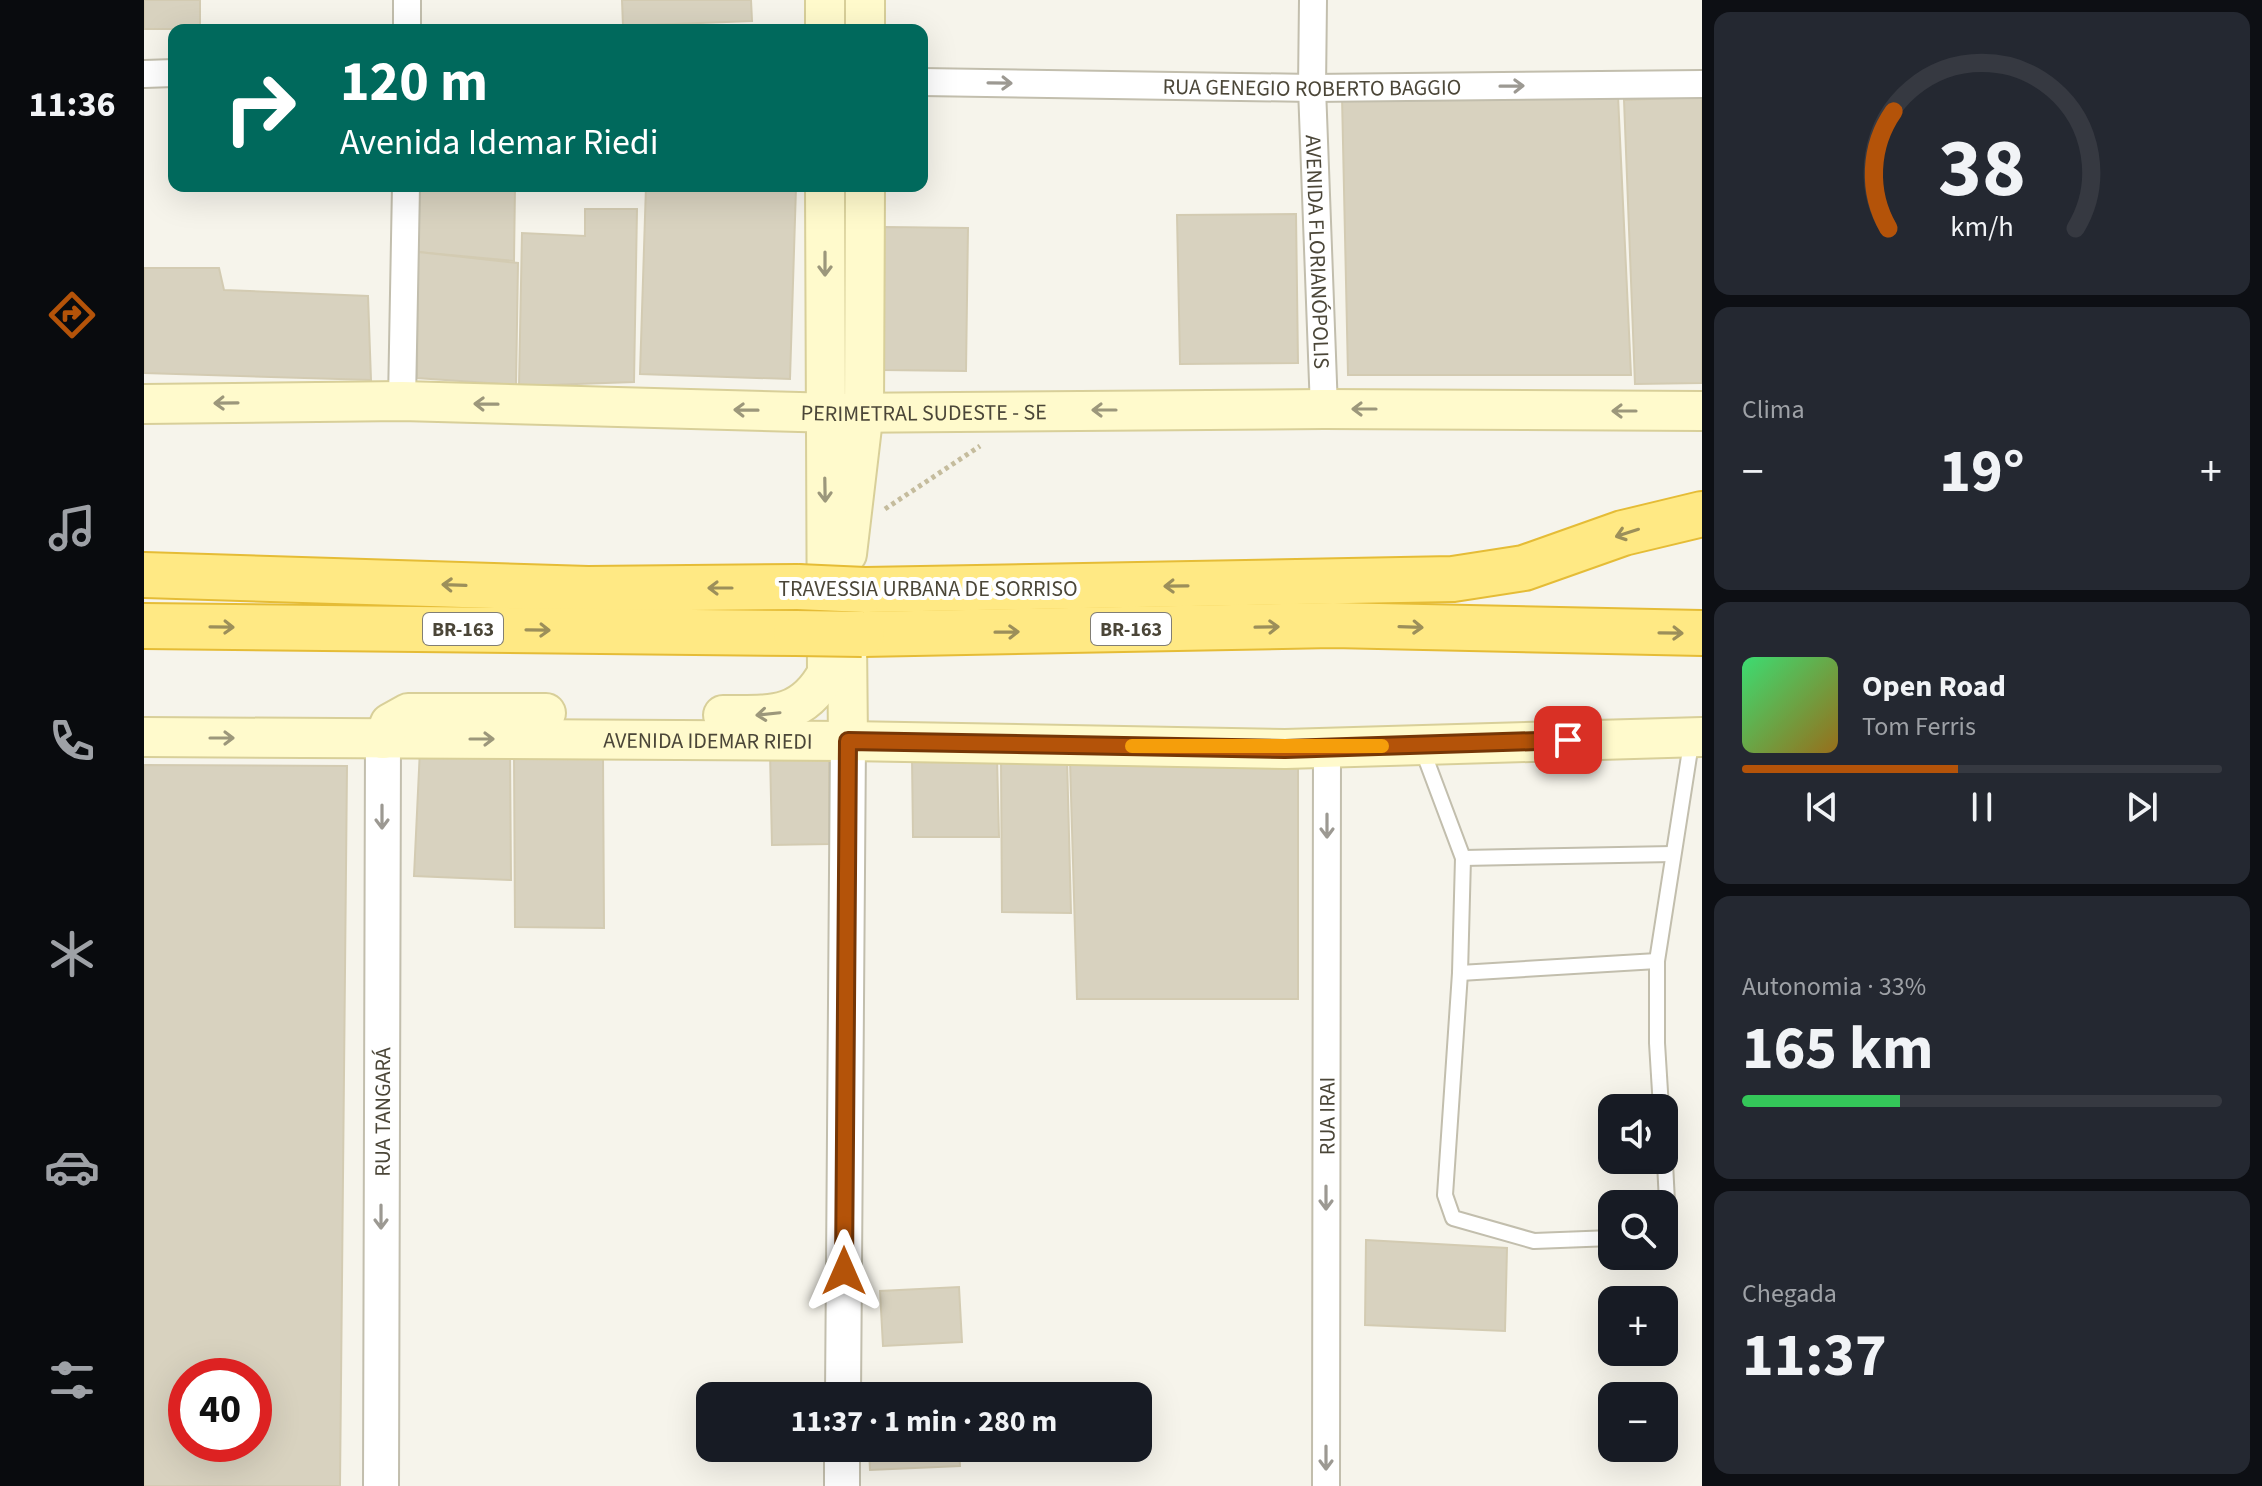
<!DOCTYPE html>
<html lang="pt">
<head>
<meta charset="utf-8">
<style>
	body { margin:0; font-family:"Source Sans 3",sans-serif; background:#242831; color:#f1f3f6; height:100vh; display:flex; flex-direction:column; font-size:30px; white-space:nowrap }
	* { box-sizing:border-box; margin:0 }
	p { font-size:26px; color:#9ea1a6 }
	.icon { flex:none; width:44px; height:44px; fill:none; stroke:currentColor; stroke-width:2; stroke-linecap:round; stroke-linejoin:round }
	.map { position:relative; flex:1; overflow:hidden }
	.sheet { display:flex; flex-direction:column; gap:12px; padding:12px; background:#0d0f14; width:560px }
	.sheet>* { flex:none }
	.top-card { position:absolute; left:24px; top:24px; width:760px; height:168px; border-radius:16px; box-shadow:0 8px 32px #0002; background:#00695c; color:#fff; overflow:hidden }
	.buttons { position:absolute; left:1454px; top:1094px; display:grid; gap:16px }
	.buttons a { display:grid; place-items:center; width:80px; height:80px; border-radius:16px; background:#171b24; box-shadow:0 8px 32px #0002; font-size:40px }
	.speed { position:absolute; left:24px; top:1358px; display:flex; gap:16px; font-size:40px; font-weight:700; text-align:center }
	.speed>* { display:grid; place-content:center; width:104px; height:104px; border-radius:50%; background:#171b24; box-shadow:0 8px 32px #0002; line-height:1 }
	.speed .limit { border:12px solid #d22; background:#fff; color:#111 }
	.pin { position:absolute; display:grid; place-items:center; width:68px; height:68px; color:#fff; margin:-34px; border-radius:16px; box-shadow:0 4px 12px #0006 }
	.me { position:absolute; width:88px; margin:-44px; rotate:0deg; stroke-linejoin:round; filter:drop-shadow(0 0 6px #0008) }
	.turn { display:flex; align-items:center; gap:28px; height:168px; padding:0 40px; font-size:36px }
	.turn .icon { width:104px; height:104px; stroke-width:2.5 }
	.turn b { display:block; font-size:56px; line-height:68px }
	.big { font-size:60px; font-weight:700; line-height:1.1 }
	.sheet .card { flex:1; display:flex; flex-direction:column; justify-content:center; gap:12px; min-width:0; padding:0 28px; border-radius:16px; background:#242831 }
	.sheet .dial { align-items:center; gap:0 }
	.dial svg { height:208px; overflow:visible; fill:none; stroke:#363941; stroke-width:7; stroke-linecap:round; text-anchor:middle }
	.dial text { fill:#f1f3f6; stroke:none }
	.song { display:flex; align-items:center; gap:24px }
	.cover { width:96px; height:96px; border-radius:12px; background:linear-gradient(135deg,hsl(140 70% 55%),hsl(40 70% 35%)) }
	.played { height:8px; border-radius:4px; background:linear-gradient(90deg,#b45309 45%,#363941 45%) }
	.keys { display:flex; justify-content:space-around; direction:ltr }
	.heat { display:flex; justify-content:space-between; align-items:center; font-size:44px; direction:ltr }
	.charge { height:12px; border-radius:6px; background:linear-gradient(90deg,#34c759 33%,#363941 0) }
	.trip { position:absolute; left:552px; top:1382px; width:456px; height:80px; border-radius:16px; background:#171b24; box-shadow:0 8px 32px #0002; font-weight:700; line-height:80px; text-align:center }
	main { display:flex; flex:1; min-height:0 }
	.tab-bar { display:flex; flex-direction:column; width:144px; justify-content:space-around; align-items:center; background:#090b0e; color:#9ea1a6 }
	.tab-bar .icon { width:56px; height:56px }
	.tab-bar .active { color:#b45309 }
	.tab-bar b { font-size:36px; color:#f1f3f6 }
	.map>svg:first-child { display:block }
	.building { fill:#d8d2bf; stroke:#d3cbb2; stroke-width:2; fill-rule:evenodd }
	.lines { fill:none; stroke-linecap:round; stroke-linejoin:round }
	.service-casing { stroke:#c2bead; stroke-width:18 }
	.minor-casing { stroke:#c2bead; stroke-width:30 }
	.tertiary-casing { stroke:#c2bead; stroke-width:38 }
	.secondary-casing { stroke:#d8cf99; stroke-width:42 }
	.trunk-casing { stroke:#e5bc36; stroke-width:48 }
	.path { stroke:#c5bc9d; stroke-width:5; stroke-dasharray:4 4; stroke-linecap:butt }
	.service { stroke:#fff; stroke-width:14 }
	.minor { stroke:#fff; stroke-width:26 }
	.tertiary { stroke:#fff; stroke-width:34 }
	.secondary { stroke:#fffacc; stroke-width:38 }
	.trunk { stroke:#ffe984; stroke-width:44 }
	.trunk-bridge-casing { stroke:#e5bc36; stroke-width:48; stroke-linecap:butt }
	.trunk-bridge { stroke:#ffe984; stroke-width:44 }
	.oneway { stroke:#9c9992 }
	.oneway2 { stroke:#9c977b }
	.oneway3 { stroke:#9c8f5a }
	.route-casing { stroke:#753606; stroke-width:20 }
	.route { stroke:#b45309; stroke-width:14 }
	.slow { stroke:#f59e0b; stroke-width:14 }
	.labels { text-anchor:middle; stroke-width:8; stroke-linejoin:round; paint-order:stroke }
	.shield { fill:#fff; stroke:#817e74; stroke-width:2 }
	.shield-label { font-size:20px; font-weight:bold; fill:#4b4638 }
	.street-label { font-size:22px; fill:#4b4638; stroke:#fff }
</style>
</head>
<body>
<main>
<nav class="tab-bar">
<b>11:36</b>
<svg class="icon active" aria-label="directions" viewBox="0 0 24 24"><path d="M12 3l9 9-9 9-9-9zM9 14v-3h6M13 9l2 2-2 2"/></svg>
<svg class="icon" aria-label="music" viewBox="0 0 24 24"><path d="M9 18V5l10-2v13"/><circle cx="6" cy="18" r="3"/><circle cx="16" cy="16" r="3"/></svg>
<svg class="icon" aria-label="phone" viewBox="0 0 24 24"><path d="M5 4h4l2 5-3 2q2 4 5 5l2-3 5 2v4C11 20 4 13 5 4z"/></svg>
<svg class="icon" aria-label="climate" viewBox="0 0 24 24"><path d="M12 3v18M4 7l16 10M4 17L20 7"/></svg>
<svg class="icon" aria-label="car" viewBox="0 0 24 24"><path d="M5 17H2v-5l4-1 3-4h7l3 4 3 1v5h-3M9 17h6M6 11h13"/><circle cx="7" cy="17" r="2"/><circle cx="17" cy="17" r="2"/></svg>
<svg class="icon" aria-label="filters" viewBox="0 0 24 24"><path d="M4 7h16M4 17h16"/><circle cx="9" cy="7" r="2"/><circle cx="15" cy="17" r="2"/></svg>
</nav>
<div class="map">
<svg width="1558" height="1486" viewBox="0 0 1558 1486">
	<rect width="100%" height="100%" fill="#f6f4eb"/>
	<g class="building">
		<rect x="0" y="0" width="56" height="29"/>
		<polygon points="478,0 607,0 608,21 479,26"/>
		<polygon points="1198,96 1474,96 1487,375 1204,375"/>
		<polygon points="1558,97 1558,383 1491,384 1480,100"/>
		<polygon points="276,186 371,186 370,261 274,252"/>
		<polygon points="502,186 652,187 646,379 496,374"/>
		<polygon points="441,209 493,209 490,382 375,386 378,233 441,236"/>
		<polygon points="1152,214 1154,363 1036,364 1033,215"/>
		<polygon points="741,227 824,228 822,371 739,370"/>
		<polygon points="274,252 374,263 372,385 273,378"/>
		<polygon points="0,268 75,268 80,290 224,296 227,380 0,373"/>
		<polygon points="276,749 366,751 367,880 270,876"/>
		<polygon points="626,752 685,752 685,844 628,845"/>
		<polygon points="370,754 459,757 460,928 371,927"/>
		<polygon points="768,757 853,759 855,837 769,837"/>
		<polygon points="857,758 923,758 927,913 858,912"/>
		<polygon points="926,761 1154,761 1154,999 933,999"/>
		<path d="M0 765 203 766 196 1486H0ZM42 1376H110V1444H42Z"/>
		<polygon points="1222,1240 1363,1248 1361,1331 1221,1325"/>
		<polygon points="815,1287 818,1342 739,1346 736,1291"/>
		<polygon points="725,1448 815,1448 816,1466 726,1470"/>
	</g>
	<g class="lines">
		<g class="service-casing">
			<g id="service">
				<polyline points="1277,746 1319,858 1316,973 1301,1195 1309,1218 1390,1241 1468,1238"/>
				<polyline points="1319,858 1529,854"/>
				<polyline points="1316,973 1513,961"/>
				<polyline points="1517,1108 1513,1043 1513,961 1548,737"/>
				<polyline points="1520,1143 1523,1202 1520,1207"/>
			</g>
		</g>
		<g class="minor-casing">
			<g id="minor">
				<polyline points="263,0 263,30"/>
				<path id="s1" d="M1169 0 1168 88 1180 409"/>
				<polyline points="0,74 30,73"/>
				<path id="s2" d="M778 82 1168 88 1558 84"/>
				<polyline points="258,401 262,186"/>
				<path id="s3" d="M1182 1486 1183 748"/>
			</g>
		</g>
		<g class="tertiary-casing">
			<g id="tertiary">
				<polyline points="699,1396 704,741"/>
				<path id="s4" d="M237 1486 239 739"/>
				<polyline points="698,1486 698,1448"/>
			</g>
		</g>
		<g class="secondary-casing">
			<g id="secondary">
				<polyline points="681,0 681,30"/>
				<polyline points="721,30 721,0"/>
				<path id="s5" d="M0 404 258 401 692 413 1180 409 1558 411"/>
				<polyline points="703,554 720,410 721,186"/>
				<polyline points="703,640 704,741"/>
				<path d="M579 715C626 715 658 719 683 673L681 186"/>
				<path id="s6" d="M0 737 704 741 1141 749 1558 737"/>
				<polyline points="239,739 246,723 264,713 402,713"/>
			</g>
		</g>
		<g class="trunk-casing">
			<g id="trunk">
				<polyline points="0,575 444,589 654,587"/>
				<polyline points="721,590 1309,579 1380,568 1479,533 1558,514"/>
				<polyline points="0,626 652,633"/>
				<polyline points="718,634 1189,625 1558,633"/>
			</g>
		</g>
		<polyline class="path" points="741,509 836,446"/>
		<use href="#service" class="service"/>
		<use href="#minor" class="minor"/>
		<use href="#tertiary" class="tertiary"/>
		<use href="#secondary" class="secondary"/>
		<use href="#trunk" class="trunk"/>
		<g class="trunk-bridge-casing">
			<g id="trunk-bridge">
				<polyline points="654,587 721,590"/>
				<polyline points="652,633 718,634"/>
			</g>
		</g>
		<use href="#trunk-bridge" class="trunk-bridge"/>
	</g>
	<defs><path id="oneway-shaft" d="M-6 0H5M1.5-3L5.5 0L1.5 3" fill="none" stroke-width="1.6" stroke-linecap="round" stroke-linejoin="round" transform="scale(2)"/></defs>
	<g class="oneway">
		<use href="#oneway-shaft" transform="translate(856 83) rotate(1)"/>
		<use href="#oneway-shaft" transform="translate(1368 86) rotate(-1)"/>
		<use href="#oneway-shaft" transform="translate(238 817) rotate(90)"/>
		<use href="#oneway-shaft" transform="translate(1183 826) rotate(90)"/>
		<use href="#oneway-shaft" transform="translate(1182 1198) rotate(90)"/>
		<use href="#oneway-shaft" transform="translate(237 1217) rotate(90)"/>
		<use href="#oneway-shaft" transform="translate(1182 1458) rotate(90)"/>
	</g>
	<g class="oneway2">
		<use href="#oneway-shaft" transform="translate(681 264) rotate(90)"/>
		<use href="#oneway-shaft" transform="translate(82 403) rotate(179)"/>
		<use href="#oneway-shaft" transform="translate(342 404) rotate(-179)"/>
		<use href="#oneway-shaft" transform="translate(1220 409) rotate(-180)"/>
		<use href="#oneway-shaft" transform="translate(602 410) rotate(-179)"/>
		<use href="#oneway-shaft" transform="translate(960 410) rotate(180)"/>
		<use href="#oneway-shaft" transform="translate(1480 411) rotate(-180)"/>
		<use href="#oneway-shaft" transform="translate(681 490) rotate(89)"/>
		<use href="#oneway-shaft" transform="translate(624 714) rotate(174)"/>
		<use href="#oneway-shaft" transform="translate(78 738)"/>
		<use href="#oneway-shaft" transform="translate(338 739)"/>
	</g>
	<g class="oneway3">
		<use href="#oneway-shaft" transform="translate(1483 533) rotate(162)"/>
		<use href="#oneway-shaft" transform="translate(310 585) rotate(-178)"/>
		<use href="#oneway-shaft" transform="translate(1032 586) rotate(179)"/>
		<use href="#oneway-shaft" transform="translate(576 588) rotate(180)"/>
		<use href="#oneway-shaft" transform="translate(78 627) rotate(1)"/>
		<use href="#oneway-shaft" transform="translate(1123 627) rotate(-1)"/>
		<use href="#oneway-shaft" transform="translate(1267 627) rotate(2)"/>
		<use href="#oneway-shaft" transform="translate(394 630) rotate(1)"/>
		<use href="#oneway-shaft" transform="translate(863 632) rotate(-1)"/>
		<use href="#oneway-shaft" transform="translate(1527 633) rotate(1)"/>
	</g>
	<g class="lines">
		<g class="route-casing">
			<polyline id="route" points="700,1271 704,741 1141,749 1424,740"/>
		</g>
		<use href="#route" class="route"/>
		<polyline class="slow" points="988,746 1238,746"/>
	</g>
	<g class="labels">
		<g class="shield">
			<rect x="279" y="613" width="80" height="32" rx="6"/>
			<rect x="947" y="613" width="80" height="32" rx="6"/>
		</g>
		<g class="shield-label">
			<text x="319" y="636">BR-163</text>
			<text x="987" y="636">BR-163</text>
		</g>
		<g class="street-label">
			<text dy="8" stroke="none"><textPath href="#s2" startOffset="390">RUA GENEGIO ROBERTO BAGGIO</textPath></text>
			<text dy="8" stroke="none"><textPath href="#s1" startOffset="252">AVENIDA FLORIANÓPOLIS</textPath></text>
			<text dy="8" stroke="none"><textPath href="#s5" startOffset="780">PERIMETRAL SUDESTE - SE</textPath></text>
			<text x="784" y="596">TRAVESSIA URBANA DE SORRISO</text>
			<text dy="8" stroke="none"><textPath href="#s6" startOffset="564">AVENIDA IDEMAR RIEDI</textPath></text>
			<text dy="8" stroke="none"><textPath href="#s4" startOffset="374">RUA TANGARÁ</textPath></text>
			<text dy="8" stroke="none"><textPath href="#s3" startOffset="370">RUA IRAI</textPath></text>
		</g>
	</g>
</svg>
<div class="buttons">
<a><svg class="icon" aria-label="sound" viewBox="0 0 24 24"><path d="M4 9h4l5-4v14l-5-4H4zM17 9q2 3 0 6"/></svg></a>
<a><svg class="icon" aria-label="search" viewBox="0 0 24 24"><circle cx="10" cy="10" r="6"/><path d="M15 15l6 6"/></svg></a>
<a>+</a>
<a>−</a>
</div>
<div class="speed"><div class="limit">40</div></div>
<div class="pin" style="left:1424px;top:740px;background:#d93025"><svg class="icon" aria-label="arrive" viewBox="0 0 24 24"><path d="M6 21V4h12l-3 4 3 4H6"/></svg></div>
<svg class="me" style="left:700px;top:1271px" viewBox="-20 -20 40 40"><path d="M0-17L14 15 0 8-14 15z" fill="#b45309" stroke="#fff" stroke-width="4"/></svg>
<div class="trip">11:37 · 1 min · 280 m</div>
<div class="top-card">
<div class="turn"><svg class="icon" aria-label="right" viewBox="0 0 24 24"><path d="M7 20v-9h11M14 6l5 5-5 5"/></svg><div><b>120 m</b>Avenida Idemar Riedi</div></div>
</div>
</div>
<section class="sheet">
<div class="card dial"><svg viewBox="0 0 100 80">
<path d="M14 69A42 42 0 1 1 86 69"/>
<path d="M14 69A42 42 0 0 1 16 24" stroke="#b45309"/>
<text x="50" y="56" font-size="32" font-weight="700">38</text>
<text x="50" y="72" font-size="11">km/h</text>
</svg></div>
<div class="card"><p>Clima</p>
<div class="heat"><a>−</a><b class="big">19°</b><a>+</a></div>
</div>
<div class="card">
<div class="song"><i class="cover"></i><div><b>Open Road</b><p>Tom Ferris</p></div></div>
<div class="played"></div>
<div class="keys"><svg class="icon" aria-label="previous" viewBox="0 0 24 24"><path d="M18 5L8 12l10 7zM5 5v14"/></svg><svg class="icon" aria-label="pause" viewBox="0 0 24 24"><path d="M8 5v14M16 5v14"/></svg><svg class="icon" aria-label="next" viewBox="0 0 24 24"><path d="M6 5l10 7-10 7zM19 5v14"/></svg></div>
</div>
<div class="card"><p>Autonomia · 33%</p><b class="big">165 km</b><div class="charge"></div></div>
<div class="card"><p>Chegada</p><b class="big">11:37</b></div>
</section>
</main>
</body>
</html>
